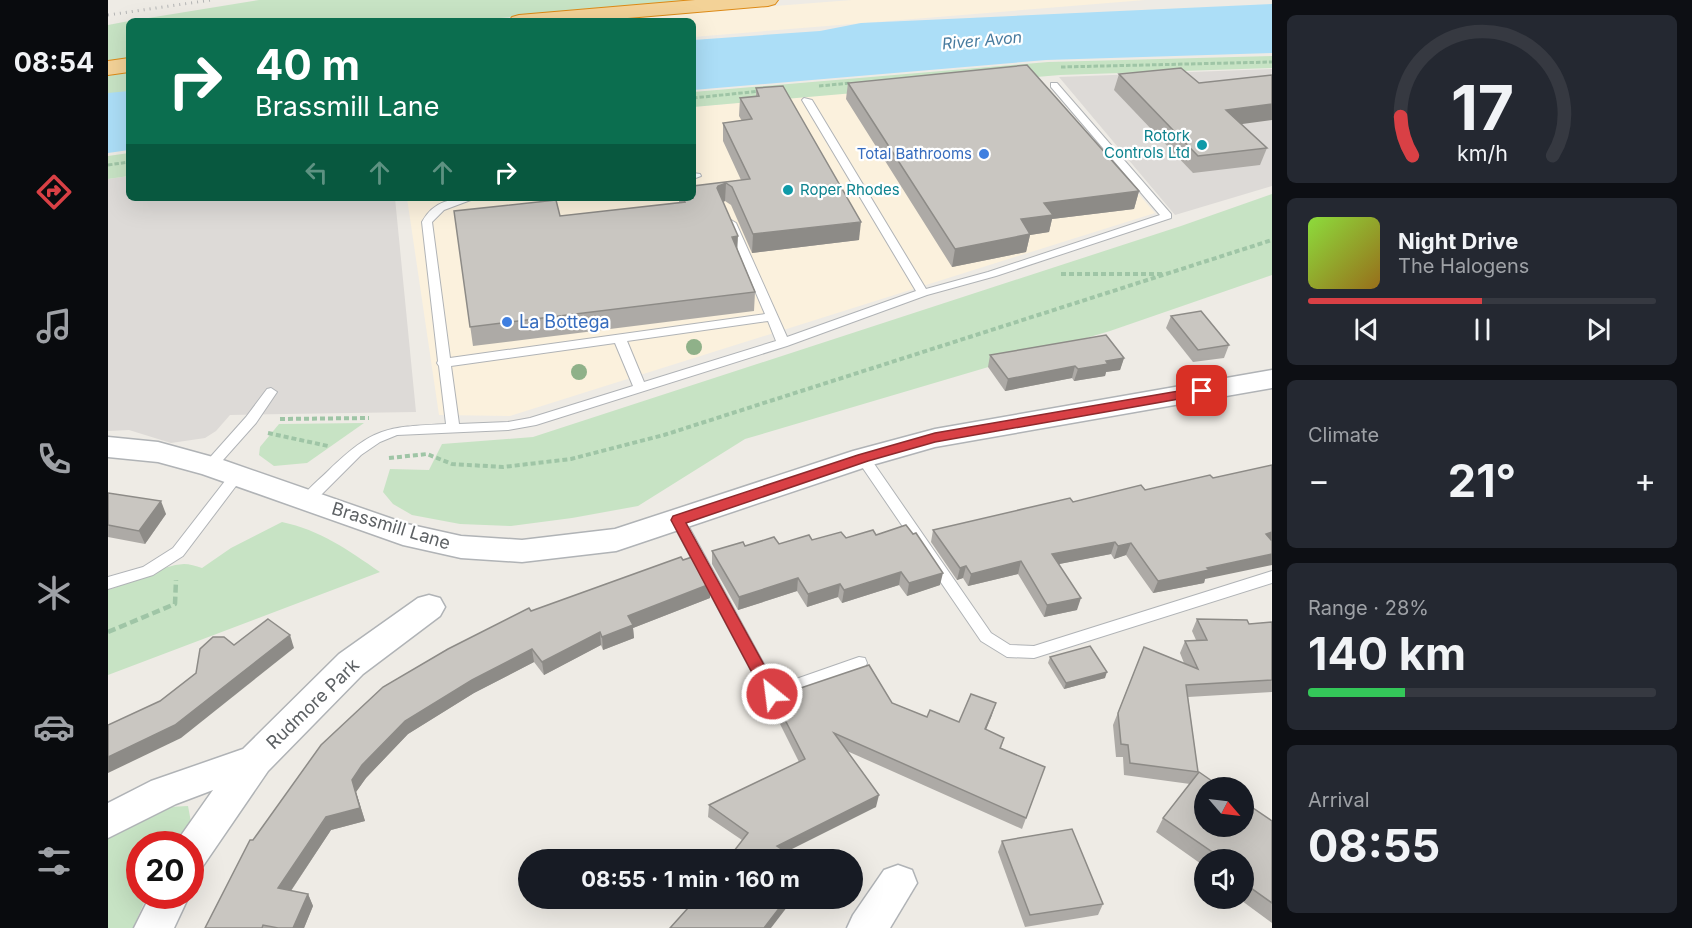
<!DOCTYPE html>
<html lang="en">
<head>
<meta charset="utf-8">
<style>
	body { margin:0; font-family:Inter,sans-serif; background:#242831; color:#f1f3f6; height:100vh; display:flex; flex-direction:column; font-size:22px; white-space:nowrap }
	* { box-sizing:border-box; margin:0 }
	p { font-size:20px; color:#9ea1a6 }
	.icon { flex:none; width:33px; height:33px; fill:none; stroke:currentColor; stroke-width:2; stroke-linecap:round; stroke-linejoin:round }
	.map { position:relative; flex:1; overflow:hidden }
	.sheet { display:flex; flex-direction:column; gap:15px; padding:15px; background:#0d0f14; width:420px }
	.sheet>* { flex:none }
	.guide { position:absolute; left:18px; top:18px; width:570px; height:183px; border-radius:9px; box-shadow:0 6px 24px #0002; background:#0b6e4f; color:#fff; overflow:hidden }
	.needle { width:39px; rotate:118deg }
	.controls { position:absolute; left:1086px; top:777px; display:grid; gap:12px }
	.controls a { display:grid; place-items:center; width:60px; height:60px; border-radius:50%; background:#171b24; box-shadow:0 6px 24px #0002; font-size:30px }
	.speed { position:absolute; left:18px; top:831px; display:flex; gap:12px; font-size:30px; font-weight:700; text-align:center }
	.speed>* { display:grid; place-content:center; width:78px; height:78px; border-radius:50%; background:#171b24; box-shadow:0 6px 24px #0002; line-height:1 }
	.speed .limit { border:9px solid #d22; background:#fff; color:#111 }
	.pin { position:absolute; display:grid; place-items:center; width:51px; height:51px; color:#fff; margin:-26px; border-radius:12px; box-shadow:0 3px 9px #0006 }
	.me { position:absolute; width:66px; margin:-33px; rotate:331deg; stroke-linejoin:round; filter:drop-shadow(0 0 4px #0008) }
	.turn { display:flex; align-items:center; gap:21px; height:126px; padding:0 30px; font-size:27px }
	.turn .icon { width:78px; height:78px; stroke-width:2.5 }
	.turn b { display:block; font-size:42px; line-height:51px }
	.lanes { display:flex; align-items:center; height:57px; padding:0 30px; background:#0003; justify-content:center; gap:30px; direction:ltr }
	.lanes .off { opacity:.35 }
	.big { font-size:45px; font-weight:700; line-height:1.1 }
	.sheet .widget { flex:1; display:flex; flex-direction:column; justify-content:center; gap:9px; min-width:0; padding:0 21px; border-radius:9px; background:#242831 }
	.sheet .dial { align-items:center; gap:0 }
	.dial svg { height:156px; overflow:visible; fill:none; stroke:#363941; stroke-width:7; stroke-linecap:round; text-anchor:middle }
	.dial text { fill:#f1f3f6; stroke:none }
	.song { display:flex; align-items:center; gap:18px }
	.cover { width:72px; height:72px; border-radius:9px; background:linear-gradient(135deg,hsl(90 70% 55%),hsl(40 70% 35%)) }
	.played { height:6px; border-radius:3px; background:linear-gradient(90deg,#d94045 50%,#363941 50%) }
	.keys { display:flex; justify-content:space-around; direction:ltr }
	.heat { display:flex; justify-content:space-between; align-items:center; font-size:33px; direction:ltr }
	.charge { height:9px; border-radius:4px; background:linear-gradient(90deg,#34c759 28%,#363941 0) }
	.trip { position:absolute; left:410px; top:849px; width:345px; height:60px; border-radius:30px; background:#171b24; box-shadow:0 6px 24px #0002; font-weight:700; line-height:60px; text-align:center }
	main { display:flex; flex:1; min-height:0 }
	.tabs { display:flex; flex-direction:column; width:108px; justify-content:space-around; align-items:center; background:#090b0e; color:#9ea1a6 }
	.tabs .icon { width:42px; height:42px }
	.tabs .current { color:#d94045 }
	.tabs b { font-size:27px; color:#f1f3f6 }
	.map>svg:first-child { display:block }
	.commercial { fill:#fbf1dd }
	.industrial { fill:#dddad7 }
	.green { fill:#c7e3c4 }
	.water { fill:#acdef7 }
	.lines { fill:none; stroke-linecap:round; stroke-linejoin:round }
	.lane-casing { stroke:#b0b3b6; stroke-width:2 }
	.street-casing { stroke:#b0b3b6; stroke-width:3 }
	.highway-casing { stroke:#dd8a16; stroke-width:2 }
	.path-far2 { stroke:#9fc5a6; stroke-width:3; stroke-dasharray:4.5 2; stroke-linecap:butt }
	.path-far1 { stroke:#9fc5a6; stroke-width:4; stroke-dasharray:5 3; stroke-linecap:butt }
	.path { stroke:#9fc5a6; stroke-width:4.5; stroke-dasharray:8 4; stroke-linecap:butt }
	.lane { fill:#fff; fill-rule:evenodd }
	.street { fill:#fff; fill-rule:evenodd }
	.highway { fill:#f3d297; fill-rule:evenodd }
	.rail { stroke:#b3b4b4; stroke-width:3; stroke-dasharray:1 5; stroke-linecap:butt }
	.tree { fill:#8fb189 }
	.wall { fill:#adaaa6 }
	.shaded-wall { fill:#8d8b87 }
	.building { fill:#c9c6c1; stroke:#8d8b87; stroke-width:1.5 }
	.route { fill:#d94045; stroke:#8d2a2d; stroke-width:1.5 }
	.culture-dot { fill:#0f9aa8; stroke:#fff; stroke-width:2 }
	.shop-dot { fill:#3f7fe0; stroke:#fff; stroke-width:2 }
	.labels { text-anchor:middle; stroke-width:4.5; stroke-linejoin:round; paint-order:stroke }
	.far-culture-label { font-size:15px; fill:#0d838f; stroke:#fff; text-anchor:end }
	.far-shop-label { font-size:15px; fill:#366cbe; stroke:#fff; text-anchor:end }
	.far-water-label { font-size:16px; font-style:italic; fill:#477b9f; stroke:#fff }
	.shop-label { font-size:18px; fill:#366cbe; stroke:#fff; text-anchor:start }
	.street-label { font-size:18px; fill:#5d6164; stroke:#fff }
</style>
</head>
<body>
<main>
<nav class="tabs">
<b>08:54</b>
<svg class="icon current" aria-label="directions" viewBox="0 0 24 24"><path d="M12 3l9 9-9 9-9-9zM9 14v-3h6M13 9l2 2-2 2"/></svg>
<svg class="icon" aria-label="music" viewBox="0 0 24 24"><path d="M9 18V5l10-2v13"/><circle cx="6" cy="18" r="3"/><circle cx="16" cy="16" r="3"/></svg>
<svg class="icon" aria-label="phone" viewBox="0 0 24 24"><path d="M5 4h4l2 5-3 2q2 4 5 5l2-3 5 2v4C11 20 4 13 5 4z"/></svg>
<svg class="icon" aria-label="climate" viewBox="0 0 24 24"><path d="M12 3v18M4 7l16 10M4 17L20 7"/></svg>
<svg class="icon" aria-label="car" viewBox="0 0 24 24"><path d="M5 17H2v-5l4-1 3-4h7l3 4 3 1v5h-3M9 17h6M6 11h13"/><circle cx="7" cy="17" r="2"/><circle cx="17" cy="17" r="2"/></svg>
<svg class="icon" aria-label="filters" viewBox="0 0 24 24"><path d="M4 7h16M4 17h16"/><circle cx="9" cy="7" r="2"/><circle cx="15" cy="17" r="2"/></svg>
</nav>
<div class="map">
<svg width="1164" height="928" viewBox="0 0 1164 928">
	<rect width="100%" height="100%" fill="#eeebe5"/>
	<g class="commercial">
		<polygon points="744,0 1037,0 585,37 585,21 483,20"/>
		<polygon points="928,76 1047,213 402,416 331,415 299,198 585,198 585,107"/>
	</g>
	<g class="industrial">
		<polygon points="1164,69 1164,186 1067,215 951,77"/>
		<polygon points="21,176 21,198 287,198 308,412 122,415 108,431 97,438 63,443 21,430 0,431 0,179"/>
	</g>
	<g class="green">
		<polygon points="151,0 601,0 357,21 22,21"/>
		<polygon points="21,21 21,60 0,63 0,25"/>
		<polygon points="1164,56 1164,68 952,75 585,107 585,92 940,62"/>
		<polygon points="21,72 21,100 0,102 0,76"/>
		<polygon points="21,153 21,176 0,179 0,156"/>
		<polygon points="1164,194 1164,275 1002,331 637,439 530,506 464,518 403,526 352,524 304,515 285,504 275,492 282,469 321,470 334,444 425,437 1073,226"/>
		<polygon points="256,423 199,463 166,466 151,455 152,447 171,424"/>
		<path d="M174 522C212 530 240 550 272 572L0 675V590C23 583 54 565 76 564 81 564 88 566 94 568L123 548Z"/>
		<polygon points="80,806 83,822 69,844 32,844 32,896 39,896 25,928 0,928 0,838 60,807"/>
	</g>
	<g class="water">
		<polygon points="1164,4 1164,53 938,60 585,90 585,40 712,31 753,23"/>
		<polygon points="21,91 21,150 0,153 0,93"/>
	</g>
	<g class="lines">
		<g class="lane-casing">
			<g id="lane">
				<path d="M943 83H949L1063 214V218L888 276 819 295 679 346 428 425 400 430 289 435 272 442 253 455 204 504 199 505 192 500C199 489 212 479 221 470 266 427 278 427 338 424L331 366 329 363 330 361 314 222C326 200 345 198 368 198L336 210 324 222 342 358 657 314 618 223 623 220 628 223 679 337 808 291 694 100 696 98 704 100 818 289 880 272 1052 215 943 87ZM660 321 668 341 536 382 519 341ZM507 343 525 386 422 418 400 422 351 424 343 366Z"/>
				<polygon points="585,173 592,174 593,176 585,179"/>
				<polygon points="163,388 169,392 148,423 107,469 97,469 95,466 97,463 138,417 159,389"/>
				<polygon points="755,453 760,455 883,633 902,645 926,646 1164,571 1164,583 926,658 899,657 873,641 750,461 748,458 750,455"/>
				<polygon points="129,470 134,472 136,475 134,478 75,556 45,575 0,589 0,577 35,567 65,548 124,472"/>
				<polygon points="570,515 575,516 668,686 751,657 757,658 759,663 757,668 664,701 658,699 563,520 565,516"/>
			</g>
		</g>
		<g class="street-casing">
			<g id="street">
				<polygon points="1164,370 1164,388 827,447 764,465 508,551 414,562 353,558 295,545 94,474 50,462 0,457 0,437 50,442 112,459 299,524 353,536 414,540 507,529 745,451 827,429"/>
				<polygon points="321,595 332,598 337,607 332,616 255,674 160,771 95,866 82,871 82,844 67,844 105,790 68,804 0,838 0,803 43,781 135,749 231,654 310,598"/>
				<polygon points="790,865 804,870 809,883 782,928 739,928 745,915 776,870"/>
				<polygon points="42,896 81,896 66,928 26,928"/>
			</g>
		</g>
		<g class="highway-casing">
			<g id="highway">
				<polygon points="587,0 670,0 667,4 660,6 485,21 401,21 404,17 411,15"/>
				<polygon points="21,58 21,72 0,75 0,61"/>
			</g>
		</g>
		<g class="path-far2">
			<polyline points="953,67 1164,62"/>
			<polyline points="711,86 743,83"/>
			<polyline points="585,98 653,91"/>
			<polyline points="0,165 21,162"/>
		</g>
		<g class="path-far1">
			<polyline points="953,274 1054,274"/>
			<polyline points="172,419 261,418"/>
			<polyline points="160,433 220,446"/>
			<polyline points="281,458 319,454 344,464 395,467 463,459 556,435 1164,240"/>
		</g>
		<polyline class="path" points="0,632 67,604 68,580"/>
		<use href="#lane" class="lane"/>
		<use href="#street" class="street"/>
		<use href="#highway" class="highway"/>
		<polyline class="rail" points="0,15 103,0"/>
	</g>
	<g class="tree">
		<circle cx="586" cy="347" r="8"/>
		<circle cx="471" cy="372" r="8"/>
	</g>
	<g class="wall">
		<polygon points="1011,74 1133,124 1159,148 1152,165 1085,173 1006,90"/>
		<polygon points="740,83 1031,191 1026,209 944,219 941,232 922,235 918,252 844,267 738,99"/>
		<polygon points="648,88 751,240 644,253 623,205 617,201 615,202 630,251 647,292 646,311 365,346 346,211 452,216 571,203 571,198 585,198 585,186 633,180 615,141 615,123 634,121 631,116 632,98 648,97"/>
		<polygon points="1063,316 1121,345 1116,358 1085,362 1058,328"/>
		<polygon points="882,355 1016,358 1012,370 998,372 997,376 966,381 964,378 897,391 880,367"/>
		<polygon points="0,493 58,514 37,544 0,537"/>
		<polygon points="965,502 1097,579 1096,583 1045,593 1018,555 1006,559 1003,554 951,564 969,610 936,617 910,574 860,586 855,578 849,580 823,542 825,530"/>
		<polygon points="768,535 832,585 799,596 791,585 734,603 730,597 699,607 689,591 630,610 604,564 604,551 637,546 671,544 704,540"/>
		<polygon points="602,598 525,628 526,638 495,650 493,645 436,675 426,662 366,693 300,734 258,778 248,792 257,821 223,830 183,891 200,894 205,906 196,928 97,928 145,840 423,611"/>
		<polygon points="1089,619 1141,624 1164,622 1164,692 1080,697 1090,772 1088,776 1164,821 1164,923 1130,898 1136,898 1136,860 1096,860 1096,866 1048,832 1055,818 1082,784 1016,775 1015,757 1008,757 1005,725 1036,647 1076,663 1072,653 1077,641 1088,640 1084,631"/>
		<polygon points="942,657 997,678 956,689 940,663"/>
		<polygon points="654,701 784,703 819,717 851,722 884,715 878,730 896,738 893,748 937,767 914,829 739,751 768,807 634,840 600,817 601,805 691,762 670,720 653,713"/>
		<polygon points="894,841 995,904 990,915 917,927 890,852"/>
	</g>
	<g class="shaded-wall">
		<polygon points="1164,104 1164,120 1112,127 1118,110"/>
		<polygon points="618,183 617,201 610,204 609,188 610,186"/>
		<polygon points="1031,191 1026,209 944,219 941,232 922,235 918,252 844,267 847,249 913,219 936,203"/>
		<polygon points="753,222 751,240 644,253 645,234"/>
		<polygon points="630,236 629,255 624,237"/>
		<polygon points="1016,358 1012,370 998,372 997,376 966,381 970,369 998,361"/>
		<polygon points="967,366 964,378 897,391 900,379"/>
		<polygon points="53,501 58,514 37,544 31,531"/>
		<polygon points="1164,532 1164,543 1158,534"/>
		<polygon points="1007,542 1003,554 941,566 944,554"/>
		<polygon points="1023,543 1018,555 1006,559 1010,546"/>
		<polygon points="1164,554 1164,565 1097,579 1096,583 1045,593 1050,581 1099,568"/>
		<polygon points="913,561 910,574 860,586 863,574"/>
		<polygon points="858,566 855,578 849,580 852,568"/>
		<polygon points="793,572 791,585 734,603 736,590"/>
		<polygon points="835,573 832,585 799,596 801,583"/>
		<polygon points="690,578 689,591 630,610 631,597"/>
		<polygon points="602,584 602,598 525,628 526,638 495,650 494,637 520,616"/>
		<polygon points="732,584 730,597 699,607 700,594"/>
		<polygon points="973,598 969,610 936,617 939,605"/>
		<polygon points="492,632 493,645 436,675 434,662"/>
		<polygon points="182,635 186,648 73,738 0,773 0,757"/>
		<polygon points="424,649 426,662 366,693 300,734 258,778 248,792 257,821 223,830 176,901 170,888 244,780 254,765 297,721 364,680"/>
		<polygon points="999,672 997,678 956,689 958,683"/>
		<polygon points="888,703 884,715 873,741 877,729"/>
		<polygon points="771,795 768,807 668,857 669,846"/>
		<polygon points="200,894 205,906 196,928 185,928"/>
		<polygon points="679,898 686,898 663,928 656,928"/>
	</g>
	<g class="building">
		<polygon points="919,65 1031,191 936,203 945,215 913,219 922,234 847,249 740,83"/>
		<polygon points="1073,68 1091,83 1164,75 1164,104 1118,110 1159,148 1090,156 1011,74"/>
		<polygon points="675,86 753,222 645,234 624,187 618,183 610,186 609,188 630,236 624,237 647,292 362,327 346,211 448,200 452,216 577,202 575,198 585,198 585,186 642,179 615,123 644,119 632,98 651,96 648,88"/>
		<polygon points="1093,311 1121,345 1090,350 1063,316"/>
		<polygon points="998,335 1016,358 998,361 1000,364 970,369 967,366 900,379 882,355"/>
		<polygon points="1164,465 1164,532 1158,534 1164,541 1164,554 1099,568 1101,570 1050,581 1023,543 1010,546 1007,542 944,554 973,598 939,605 913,561 863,574 858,566 852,568 825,530 962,498 965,502 1033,485 1037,490 1102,475 1105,478"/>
		<polygon points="0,493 53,501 31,531 0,525"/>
		<polygon points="798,525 805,534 808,533 835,573 801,583 793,572 736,590 732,584 700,594 690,578 631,597 604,551 635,542 637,546 666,537 671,544 701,535 704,540 733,532 738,538 765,530 768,535"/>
		<polygon points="587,556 602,584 520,616 525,625 494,637 492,632 434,662 424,649 364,680 297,721 254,765 244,780 252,808 218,817 170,888 200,894 185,928 170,928 155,925 154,928 97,928 142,840 145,840 213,745 275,687 340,649 421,608 423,611 573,557 575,560"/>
		<polygon points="160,619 182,635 67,725 0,757 0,725 52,701 88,673 92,649 105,637 116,637 126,645"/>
		<polygon points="1089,619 1139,620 1141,624 1164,622 1164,680 1078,685 1090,772 1022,763 1020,745 1013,744 1010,713 1036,647 1090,669 1077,641 1099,640"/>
		<polygon points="982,646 999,672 958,683 942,657"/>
		<polygon points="761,665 784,703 819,717 822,710 851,722 863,694 888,703 877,729 896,738 892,748 937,767 918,818 726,733 771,795 669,846 690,860 619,860 640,833 601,805 697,759 671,708 654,701"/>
		<polygon points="1091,772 1114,788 1096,788 1096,826 1136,826 1136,802 1164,821 1164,903 1136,883 1136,860 1107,860 1110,856 1055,818"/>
		<polygon points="964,829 995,904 922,915 894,841"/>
		<polygon points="589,898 679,898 656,928 562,928"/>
	</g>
	<polygon class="route" points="1094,387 1099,388 1101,391 1099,394 827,442 760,461 578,523 672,694 670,699 664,701 658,699 563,520 565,516 750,455 827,433"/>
	<g class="culture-dot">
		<circle cx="1094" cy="145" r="6"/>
		<circle cx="680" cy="190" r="6"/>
	</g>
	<g class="shop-dot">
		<circle cx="876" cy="154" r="6"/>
		<circle cx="399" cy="322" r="6"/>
	</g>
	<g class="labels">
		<g class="far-culture-label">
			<text x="1082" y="141">Rotork<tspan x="1082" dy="17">Controls Ltd</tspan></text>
			<text x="692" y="195" text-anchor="start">Roper Rhodes</text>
		</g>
		<g class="far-shop-label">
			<text x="864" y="159">Total Bathrooms</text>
		</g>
		<g class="far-water-label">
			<text transform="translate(874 40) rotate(-5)" y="6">River Avon</text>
		</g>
		<g class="shop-label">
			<text x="411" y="328">La Bottega</text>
		</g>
		<g class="street-label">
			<text transform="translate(283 526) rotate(17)" y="6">Brassmill Lane</text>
			<text transform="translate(205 704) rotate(-44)" y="6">Rudmore Park</text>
		</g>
	</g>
</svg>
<div class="controls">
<a><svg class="needle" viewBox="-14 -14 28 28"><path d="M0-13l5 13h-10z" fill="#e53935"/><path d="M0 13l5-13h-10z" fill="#9ea1a6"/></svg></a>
<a><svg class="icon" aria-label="sound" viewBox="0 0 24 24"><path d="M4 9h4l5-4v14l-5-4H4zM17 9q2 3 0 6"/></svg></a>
</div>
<div class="speed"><div class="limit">20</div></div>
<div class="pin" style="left:1094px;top:391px;background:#d93025"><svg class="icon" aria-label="arrive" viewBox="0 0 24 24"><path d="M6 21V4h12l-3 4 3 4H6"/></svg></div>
<svg class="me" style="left:664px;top:694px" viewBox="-20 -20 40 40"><circle r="17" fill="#d94045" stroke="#fff" stroke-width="3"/><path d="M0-11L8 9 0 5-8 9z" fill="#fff"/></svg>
<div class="trip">08:55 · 1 min · 160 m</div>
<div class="guide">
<div class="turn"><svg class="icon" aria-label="right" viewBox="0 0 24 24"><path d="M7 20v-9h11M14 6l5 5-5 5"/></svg><div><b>40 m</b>Brassmill Lane</div></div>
<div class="lanes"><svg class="icon off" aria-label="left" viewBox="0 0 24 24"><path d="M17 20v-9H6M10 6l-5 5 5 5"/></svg><svg class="icon off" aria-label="ahead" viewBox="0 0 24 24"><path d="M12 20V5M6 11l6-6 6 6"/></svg><svg class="icon off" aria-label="ahead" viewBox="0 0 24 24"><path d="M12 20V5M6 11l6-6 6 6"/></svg><svg class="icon" aria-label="right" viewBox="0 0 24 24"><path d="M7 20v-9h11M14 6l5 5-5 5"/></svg></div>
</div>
</div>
<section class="sheet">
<div class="widget dial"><svg viewBox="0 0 100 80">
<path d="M14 69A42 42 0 1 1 86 69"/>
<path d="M14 69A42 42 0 0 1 8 49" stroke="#d94045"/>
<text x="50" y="56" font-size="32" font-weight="700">17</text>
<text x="50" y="72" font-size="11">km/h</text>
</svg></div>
<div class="widget">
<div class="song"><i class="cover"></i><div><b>Night Drive</b><p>The Halogens</p></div></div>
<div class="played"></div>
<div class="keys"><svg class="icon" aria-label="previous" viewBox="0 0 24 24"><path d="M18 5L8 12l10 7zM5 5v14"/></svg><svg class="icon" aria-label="pause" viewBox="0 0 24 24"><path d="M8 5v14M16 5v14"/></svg><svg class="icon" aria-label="next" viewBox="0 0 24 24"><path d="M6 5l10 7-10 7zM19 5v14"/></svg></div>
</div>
<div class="widget"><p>Climate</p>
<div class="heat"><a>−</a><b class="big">21°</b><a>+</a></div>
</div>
<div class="widget"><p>Range · 28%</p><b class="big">140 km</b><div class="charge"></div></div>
<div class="widget"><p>Arrival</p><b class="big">08:55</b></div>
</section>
</main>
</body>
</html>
